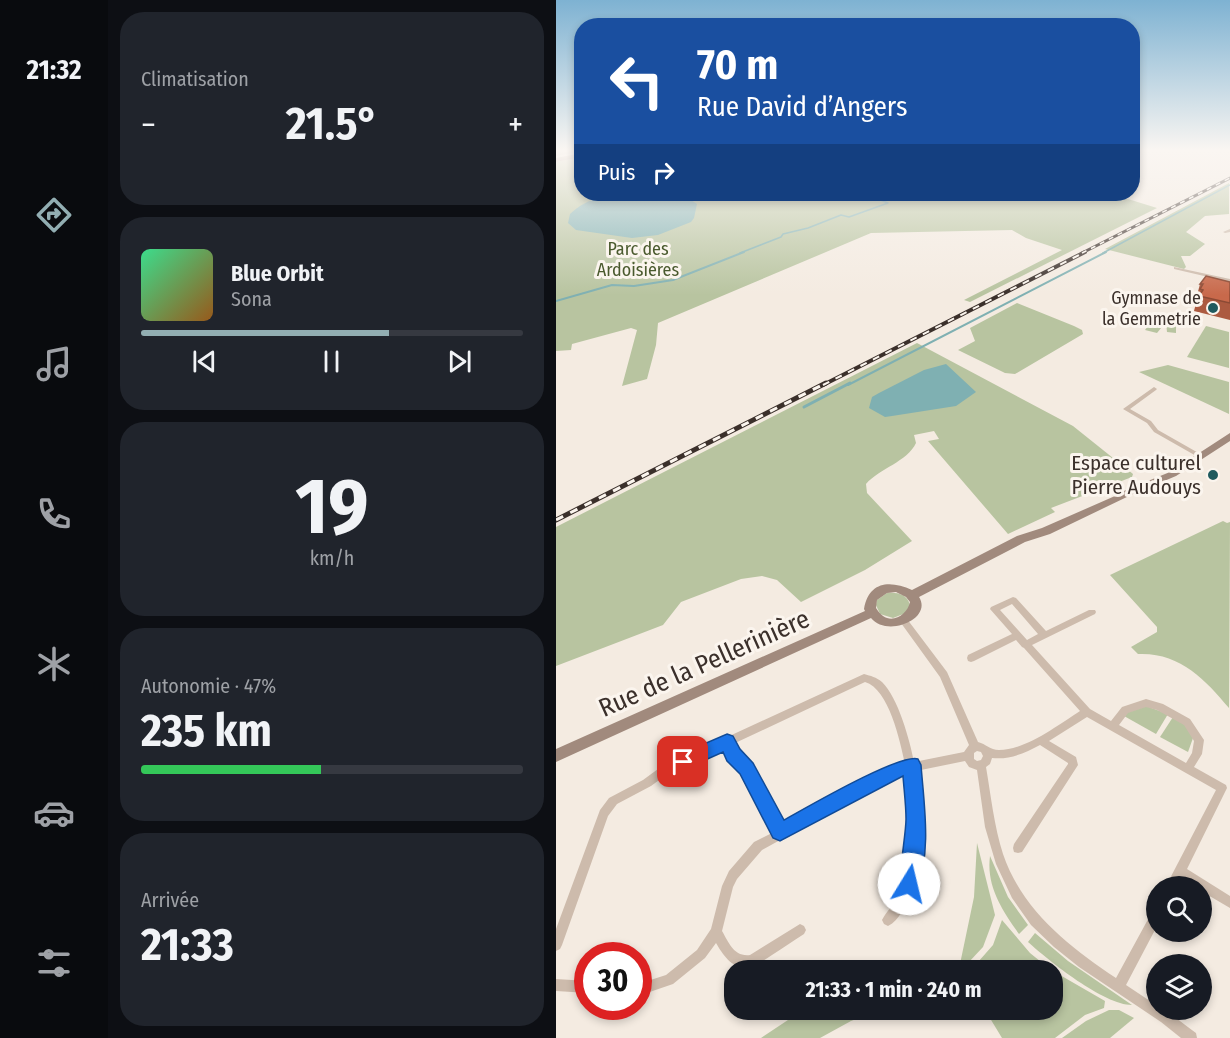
<!DOCTYPE html>
<html lang="fr">
<head>
<meta charset="utf-8">
<style>
	body { margin:0; font-family:"Fira Sans Condensed",sans-serif; background:#20242c; color:#f1f3f6; height:100vh; display:flex; flex-direction:column; font-size:22px; white-space:nowrap }
	* { box-sizing:border-box; margin:0 }
	p { font-size:20px; color:#9ea1a6 }
	.icon { flex:none; width:33px; height:33px; fill:none; stroke:currentColor; stroke-width:2; stroke-linecap:round; stroke-linejoin:round }
	.map { position:relative; flex:1; overflow:hidden }
	.panel { display:flex; flex-direction:column; gap:12px; padding:12px; background:#0d0f14; width:448px }
	.panel>* { flex:none }
	.guide { position:absolute; left:18px; top:18px; width:566px; height:183px; border-radius:24px; box-shadow:0 3px 9px #0003; background:#1a4fa0; color:#fff; overflow:hidden }
	.buttons { position:absolute; left:590px; top:876px; display:grid; gap:12px }
	.buttons a { display:grid; place-items:center; width:66px; height:66px; border-radius:50%; background:#171b24; box-shadow:0 3px 9px #0003; font-size:30px }
	.speed { position:absolute; left:18px; top:942px; display:flex; gap:12px; font-size:30px; font-weight:700; text-align:center }
	.speed>* { display:grid; place-content:center; width:78px; height:78px; border-radius:50%; background:#171b24; box-shadow:0 3px 9px #0003; line-height:1 }
	.speed .limit { border:9px solid #d22; background:#fff; color:#111 }
	.pin { position:absolute; display:grid; place-items:center; width:51px; height:51px; color:#fff; margin:-26px; border-radius:12px; box-shadow:0 3px 9px #0006 }
	.me { position:absolute; width:66px; margin:-33px; rotate:9deg; stroke-linejoin:round; filter:drop-shadow(0 0 4px #0008) }
	.turn { display:flex; align-items:center; gap:21px; height:126px; padding:0 24px; font-size:27px }
	.turn .icon { width:78px; height:78px; stroke-width:2.5 }
	.turn b { display:block; font-size:42px; line-height:51px }
	.then { display:flex; align-items:center; height:57px; padding:0 24px; background:#0003; gap:12px; font-size:22px }
	.big { font-size:45px; font-weight:700; line-height:1.1 }
	.panel .widget { flex:1; display:flex; flex-direction:column; justify-content:center; gap:9px; min-width:0; padding:0 21px; border-radius:24px; background:#20242c }
	.panel .dial { align-items:center; gap:0 }
	.dial b { font-size:78px; line-height:1 }
	.song { display:flex; align-items:center; gap:18px }
	.cover { width:72px; height:72px; border-radius:9px; background:linear-gradient(135deg,hsl(150 70% 55%),hsl(30 70% 35%)) }
	.played { height:6px; border-radius:3px; background:linear-gradient(90deg,#92aeb2 65%,#363941 65%) }
	.keys { display:flex; justify-content:space-around; direction:ltr }
	.heat { display:flex; justify-content:space-between; align-items:center; font-size:33px; direction:ltr }
	.charge { height:9px; border-radius:4px; background:linear-gradient(90deg,#34c759 47%,#363941 0) }
	.trip { position:absolute; left:168px; top:960px; width:339px; height:60px; border-radius:24px; background:#171b24; box-shadow:0 3px 9px #0003; font-weight:700; line-height:60px; text-align:center }
	main { display:flex; flex:1; min-height:0 }
	.menu { display:flex; flex-direction:column; width:108px; justify-content:space-around; align-items:center; background:#090b0e; color:#9ea1a6 }
	.menu .icon { width:42px; height:42px }
	.menu .selected { color:#92aeb2 }
	.menu b { font-size:27px; color:#f1f3f6 }
	.map>svg:first-child { display:block }
	.green { fill:#b8c4a0 }
	.water { fill:#7fb0b2 }
	.lines { fill:none; stroke-linecap:round; stroke-linejoin:round }
	.stream-far2 { stroke:#7fb0b2; stroke-width:1.5 }
	.stream-far1 { stroke:#7fb0b2; stroke-width:2 }
	.stream { stroke:#7fb0b2; stroke-width:3 }
	.street { fill:#cdbbac; fill-rule:evenodd }
	.secondary { fill:#a18a7d; fill-rule:evenodd }
	.rail-far2-casing { stroke:#3b302b; stroke-width:3 }
	.rail-far1-casing { stroke:#3b302b; stroke-width:4 }
	.rail-casing { stroke:#3b302b; stroke-width:5 }
	.rail-far2 { stroke:#fbf5ee; stroke-width:1.5; stroke-dasharray:5; stroke-linecap:butt }
	.rail-far1 { stroke:#fbf5ee; stroke-width:2; stroke-dasharray:7; stroke-linecap:butt }
	.rail { stroke:#fbf5ee; stroke-width:3; stroke-dasharray:8; stroke-linecap:butt }
	.wall { fill:#ac5a40 }
	.building { fill:#c8694b; stroke:#8c4a34; stroke-width:1.5 }
	.route { fill:#1a73e8; stroke:#114b97; stroke-width:1.5 }
	.poi-dot { fill:#1f5a5e; stroke:#fbf5ee; stroke-width:2 }
	.labels { text-anchor:middle; stroke-width:6; stroke-linejoin:round; paint-order:stroke }
	.far-park-label { font-size:18px; fill:#4a5a2e; stroke:#fbf5ee }
	.far-poi-label { font-size:18px; fill:#3b302b; stroke:#fbf5ee; text-anchor:end }
	.poi-label { font-size:21px; fill:#3b302b; stroke:#fbf5ee; text-anchor:end }
	.near-street-label { font-size:26px; fill:#3b302b; stroke:#fbf5ee }
</style>
</head>
<body>
<main>
<nav class="menu">
<b>21:32</b>
<svg class="icon selected" aria-label="directions" viewBox="0 0 24 24"><path d="M12 3l9 9-9 9-9-9zM9 14v-3h6M13 9l2 2-2 2"/></svg>
<svg class="icon" aria-label="music" viewBox="0 0 24 24"><path d="M9 18V5l10-2v13"/><circle cx="6" cy="18" r="3"/><circle cx="16" cy="16" r="3"/></svg>
<svg class="icon" aria-label="phone" viewBox="0 0 24 24"><path d="M5 4h4l2 5-3 2q2 4 5 5l2-3 5 2v4C11 20 4 13 5 4z"/></svg>
<svg class="icon" aria-label="climate" viewBox="0 0 24 24"><path d="M12 3v18M4 7l16 10M4 17L20 7"/></svg>
<svg class="icon" aria-label="car" viewBox="0 0 24 24"><path d="M5 17H2v-5l4-1 3-4h7l3 4 3 1v5h-3M9 17h6M6 11h13"/><circle cx="7" cy="17" r="2"/><circle cx="17" cy="17" r="2"/></svg>
<svg class="icon" aria-label="filters" viewBox="0 0 24 24"><path d="M4 7h16M4 17h16"/><circle cx="9" cy="7" r="2"/><circle cx="15" cy="17" r="2"/></svg>
</nav>
<section class="panel">
<div class="widget"><p>Climatisation</p>
<div class="heat"><a>−</a><b class="big">21.5°</b><a>+</a></div>
</div>
<div class="widget">
<div class="song"><i class="cover"></i><div><b>Blue Orbit</b><p>Sona</p></div></div>
<div class="played"></div>
<div class="keys"><svg class="icon" aria-label="previous" viewBox="0 0 24 24"><path d="M18 5L8 12l10 7zM5 5v14"/></svg><svg class="icon" aria-label="pause" viewBox="0 0 24 24"><path d="M8 5v14M16 5v14"/></svg><svg class="icon" aria-label="next" viewBox="0 0 24 24"><path d="M6 5l10 7-10 7zM19 5v14"/></svg></div>
</div>
<div class="widget dial"><b>19</b><p>km/h</p></div>
<div class="widget"><p>Autonomie · 47%</p><b class="big">235 km</b><div class="charge"></div></div>
<div class="widget"><p>Arrivée</p><b class="big">21:33</b></div>
</section>
<div class="map">
<svg width="674" height="1038" viewBox="0 0 674 1038">
	<rect width="100%" height="100%" fill="#f4ebe1"/>
	<g class="green">
		<polygon points="25,157 26,194 544,194 559,195 601,208 414,302 408,300 506,250 470,238 456,230 315,233 102,323 100,345 91,379 66,386 81,330 75,328 16,344 15,350 0,351 0,162"/>
		<polygon points="673,183 673,214 649,216 630,232 649,244 634,256 625,256 630,267 628,269 549,249"/>
		<polygon points="461,303 518,326 526,330 527,334 459,374 449,373 402,350 419,341 414,328"/>
		<polygon points="601,314 612,315 620,319 620,333 611,332 610,322 601,333 589,330"/>
		<polygon points="650,326 673,332 673,368 631,357"/>
		<path d="M361 343 517 426 577 474 576 477 495 508 499 512 452 534 372 441 383 439 378 431 358 435 360 443C351 462 324 468 310 484L311 493 356 541 309 570 245 602 221 580 206 576 185 579 125 602 107 625 0 666V527Z"/>
		<polygon points="612,365 673,382 673,414 583,372"/>
		<path d="M667 521 671 523 674 522 673 708C649 679 623 652 582 654L575 647 601 632V627L554 575Z"/>
		<path d="M331 593C341 592 351 594 354 605L350 613 337 618 324 614 320 605 321 600Z"/>
		<polygon points="590,706 612,714 600,734 568,716 573,711"/>
		<polygon points="617,717 629,725 637,738 632,752 604,737"/>
		<polygon points="421,843 439,915 427,947 412,963 406,965 404,964 418,897"/>
		<path d="M434 856 452 897 472 925 463 934C446 910 430 886 434 856Z"/>
		<polygon points="446,920 474,953 495,970 415,970 437,945"/>
		<path d="M479 933 512 961 576 1005C548 1005 493 961 472 942Z"/>
		<polygon points="497,971 549,1001 548,1008 529,1015 499,1038 446,1038 429,1010 496,1010"/>
		<polygon points="247,1010 324,1010 295,1021 264,1038 205,1038"/>
		<polygon points="553,1010 563,1010 578,1018 554,1038 506,1038 530,1021"/>
	</g>
	<g class="water">
		<path d="M77 194 129 196 141 204 138 218 135 222 102 235 76 238 20 230 12 223 14 214C32 197 53 194 77 194Z"/>
		<polygon points="390,364 420,392 400,406 336,416 329,417 313,408 316,397 323,393 368,370"/>
	</g>
	<g class="lines">
		<g class="stream-far2">
			<polyline points="262,194 289,194"/>
			<polyline points="184,253 225,237 227,234 252,228 285,215 293,217 332,203 310,194"/>
			<polyline points="547,253 674,185"/>
		</g>
		<g class="stream-far1">
			<polyline points="0,301 56,285 78,286 117,280 188,252"/>
			<polyline points="292,385 550,252"/>
		</g>
		<polyline class="stream" points="248,407 294,383"/>
		<g class="street">
			<polygon points="23,149 26,149 26,151 0,156 0,154"/>
			<polygon points="674,229 674,232 669,233 667,232"/>
			<polygon points="618,267 674,279 674,282 618,269"/>
			<polygon points="598,387 601,389 600,390 574,409 595,421 602,430 646,455 647,456 646,457 642,457 598,432 591,423 567,409"/>
			<path d="M457 597 460 598 490 631 533 610H539L540 612 539 614 476 645 534 709 555 721 566 707 590 699 607 704 634 719 648 740 646 754 638 767 670 785 671 788 631 869 674 896V908L645 891V886H638L626 878 622 886H610L660 790 531 717 493 741 520 757 522 765 466 852 462 853 458 852 457 848 458 844 512 764V763L484 745C469 753 454 760 436 758L434 764 430 767C435 796 438 826 447 854 466 910 513 947 560 978L596 912 600 910V928L570 985 600 1005V1010C614 1010 628 1025 640 1033L641 1038H625L605 1022 523 967 498 947 475 925 456 898 440 864 429 827 421 770 413 767 409 761 360 771C369 811 370 879 345 913 342 918 338 923 332 926L328 924 326 920C331 910 340 903 344 893 358 863 356 805 351 773L344 774 206 850 181 879 177 887 166 931C173 943 178 957 194 955L244 924 248 926 250 930 248 934C237 941 227 948 216 955 211 958 206 962 200 965 181 975 168 957 160 943L149 958 117 984 82 996V984L110 975 141 950 155 929 166 886 173 871 198 842 218 832 187 771 174 758 169 747 110 775 95 786 61 804 52 816 6 945 4 949 0 951V929L44 810 53 798 87 780 102 769 308 674C315 676 320 677 326 682 342 697 354 741 358 762L408 752 413 745 384 677 345 623 344 621 345 619 348 618 351 619 391 672 422 742C430 744 434 750 443 750 470 750 502 725 524 711L468 648 466 647 460 640 418 661 415 662 412 661 411 658 412 655 456 634 434 609 435 607ZM456 604 482 634 471 640 444 610ZM309 682C333 689 344 741 349 764L338 767 227 827 195 765 181 752 177 744ZM590 707 601 710 628 725 638 741 636 753 630 763 563 725 572 713ZM421 751 425 752 427 756 425 760 421 761 418 759V753Z"/>
			<polygon points="0,979 32,981 32,993 0,991"/>
		</g>
		<g class="secondary">
			<polygon points="26,153 26,157 0,162 0,158"/>
			<path d="M674 433V441L620 476 575 495 494 534 469 542 363 597C377 619 331 638 315 618L0 762V749L309 611 308 609C313 581 334 580 356 590L461 536 486 528 559 496 560 494 614 472ZM340 592 350 597 354 602C352 613 338 624 327 616 324 614 322 611 320 608L321 600 331 593Z"/>
		</g>
		<g class="rail-far2-casing">
			<polyline id="rail-far2" points="526,253 674,178"/>
		</g>
		<g class="rail-far1-casing">
			<polyline id="rail-far1" points="267,385 529,252"/>
		</g>
		<g class="rail-casing">
			<polyline id="rail" points="0,520 270,383"/>
		</g>
		<use href="#rail-far2" class="rail-far2"/>
		<use href="#rail-far1" class="rail-far1"/>
		<use href="#rail" class="rail"/>
	</g>
	<polygon class="wall" points="674,282 674,320 638,311 641,299 640,299 644,284"/>
	<polygon class="building" points="650,276 674,282 674,303 643,296 647,290 644,289 647,284 644,284"/>
	<linearGradient id="sky" x2="0" y2="1"><stop stop-color="#7eb2d2"/><stop offset="0.51" stop-color="#faf6f2"/><stop offset="1" stop-color="#faf6f2" stop-opacity="0"/></linearGradient>
	<rect width="674" height="295" fill="url(#sky)"/>
	<path class="route" d="M171 734 177 736 184 749 197 763 228 820C250 808 344 753 362 759L365 765C368 805 376 853 360 891L353 894 346 891C341 879 350 836 350 819 350 805 348 790 347 776L224 841 217 838 184 774 171 761 167 752 127 770 120 768 118 762 120 756Z"/>
	<g class="poi-dot">
		<circle cx="657" cy="308" r="6"/>
		<circle cx="657" cy="475" r="6"/>
	</g>
	<g class="labels">
		<g class="far-park-label">
			<text x="82" y="255">Parc des<tspan x="82" dy="21">Ardoisières</tspan></text>
		</g>
		<g class="far-poi-label">
			<text x="645" y="304">Gymnase de<tspan x="645" dy="21">la Gemmetrie</tspan></text>
		</g>
		<g class="poi-label">
			<text x="645" y="470">Espace culturel<tspan x="645" dy="24">Pierre Audouys</tspan></text>
		</g>
		<g class="near-street-label">
			<text transform="translate(148 663) rotate(-24)" y="9">Rue de la Pellerinière</text>
		</g>
	</g>
</svg>
<div class="buttons">
<a><svg class="icon" aria-label="search" viewBox="0 0 24 24"><circle cx="10" cy="10" r="6"/><path d="M15 15l6 6"/></svg></a>
<a><svg class="icon" aria-label="layers" viewBox="0 0 24 24"><path d="M12 4l9 5-9 5-9-5zM3 14l9 5 9-5"/></svg></a>
</div>
<div class="speed"><div class="limit">30</div></div>
<div class="pin" style="left:127px;top:762px;background:#d93025"><svg class="icon" aria-label="arrive" viewBox="0 0 24 24"><path d="M6 21V4h12l-3 4 3 4H6"/></svg></div>
<svg class="me" style="left:353px;top:884px" viewBox="-20 -20 40 40"><circle r="19" fill="#fff"/><path d="M0-13L10 11 0 6-10 11z" fill="#1a73e8"/></svg>
<div class="trip">21:33 · 1 min · 240 m</div>
<div class="guide">
<div class="turn"><svg class="icon" aria-label="left" viewBox="0 0 24 24"><path d="M17 20v-9H6M10 6l-5 5 5 5"/></svg><div><b>70 m</b>Rue David d’Angers</div></div>
<div class="then">Puis<svg class="icon" aria-label="right" viewBox="0 0 24 24"><path d="M7 20v-9h11M14 6l5 5-5 5"/></svg></div>
</div>
</div>
</main>
</body>
</html>
